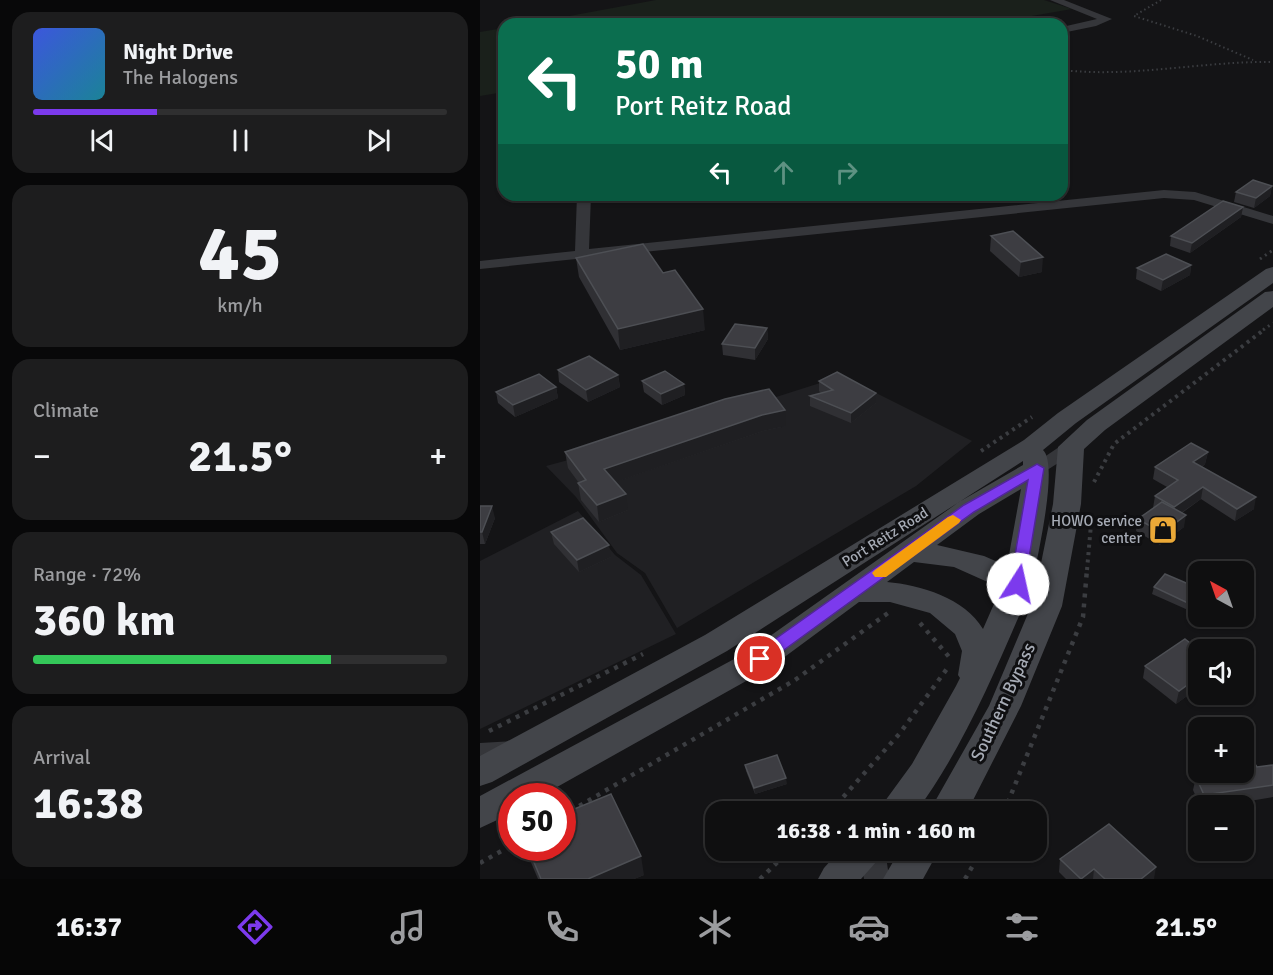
<!DOCTYPE html>
<html lang="en">
<head>
<meta charset="utf-8">
<style>
	body { margin:0; font-family:Signika,sans-serif; background:#1d1d1e; color:#f1f3f6; height:100vh; display:flex; flex-direction:column; font-size:22px; white-space:nowrap }
	* { box-sizing:border-box; margin:0 }
	p { font-size:20px; color:#9b9c9f }
	.icon { flex:none; width:33px; height:33px; fill:none; stroke:currentColor; stroke-width:2; stroke-linecap:round; stroke-linejoin:round }
	.map { position:relative; flex:1; overflow:hidden }
	.sheet { display:flex; flex-direction:column; gap:12px; padding:12px; background:#080809; width:480px }
	.sheet>* { flex:none }
	.banner { position:absolute; left:18px; top:18px; width:570px; height:183px; border-radius:18px; box-shadow:0 2px 4px #0004,0 0 0 2px #2f2f30; background:#0b6e4f; color:#fff; overflow:hidden }
	.needle { width:39px; rotate:320deg }
	.fabs { position:absolute; left:708px; top:561px; display:grid; gap:12px }
	.fabs a { display:grid; place-items:center; width:66px; height:66px; border-radius:12px; background:#0f0f10; box-shadow:0 2px 4px #0004,0 0 0 2px #2f2f30; font-size:30px }
	.speed { position:absolute; left:18px; top:783px; display:flex; gap:12px; font-size:30px; font-weight:700; text-align:center }
	.speed>* { display:grid; place-content:center; width:78px; height:78px; border-radius:50%; background:#0f0f10; box-shadow:0 2px 4px #0004,0 0 0 2px #2f2f30; line-height:1 }
	.speed .limit { border:9px solid #d22; background:#fff; color:#111 }
	.pin { position:absolute; display:grid; place-items:center; width:51px; height:51px; color:#fff; margin:-26px; border:3px solid #fff; border-radius:50%; box-shadow:0 2px 6px #0007 }
	.me { position:absolute; width:66px; margin:-33px; rotate:10deg; stroke-linejoin:round; filter:drop-shadow(0 0 4px #0008) }
	.turn { display:flex; align-items:center; gap:21px; height:126px; padding:0 18px; font-size:27px }
	.turn .icon { width:78px; height:78px; stroke-width:2.5 }
	.turn b { display:block; font-size:42px; line-height:51px }
	.lanes { display:flex; align-items:center; height:57px; padding:0 18px; background:#0003; justify-content:center; gap:30px; direction:ltr }
	.lanes .off { opacity:.35 }
	.big { font-size:45px; font-weight:800; line-height:1.1 }
	.sheet .tile { flex:1; display:flex; flex-direction:column; justify-content:center; gap:9px; min-width:0; padding:0 21px; border-radius:18px; background:#1d1d1e }
	.sheet .dial { align-items:center; gap:0 }
	.dial b { font-size:78px; line-height:1 }
	.song { display:flex; align-items:center; gap:18px }
	.cover { width:72px; height:72px; border-radius:9px; background:linear-gradient(135deg,hsl(230 70% 55%),hsl(190 70% 35%)) }
	.played { height:6px; border-radius:3px; background:linear-gradient(90deg,#7c3aed 30%,#2f2f30 30%) }
	.keys { display:flex; justify-content:space-around; direction:ltr }
	.heat { display:flex; justify-content:space-between; align-items:center; font-size:33px; direction:ltr }
	.charge { height:9px; border-radius:4px; background:linear-gradient(90deg,#34c759 72%,#2f2f30 0) }
	.trip { position:absolute; left:225px; top:801px; width:342px; height:60px; border-radius:18px; background:#0f0f10; box-shadow:0 2px 4px #0004,0 0 0 2px #2f2f30; font-weight:800; line-height:60px; text-align:center }
	.menu { display:flex; height:96px; justify-content:space-around; align-items:center; background:#060606; color:#9b9c9f }
	.menu .icon { width:42px; height:42px }
	.menu .current { color:#7c3aed }
	.menu b { font-size:27px; color:#f1f3f6 }
	main { display:flex; flex:1; min-height:0 }
	.map>svg:first-child { display:block }
	.built { fill:#202023 }
	.green { fill:#1a201b }
	.lines { fill:none; stroke-linecap:round; stroke-linejoin:round }
	.path-far3 { stroke:#3b3d41; stroke-width:2; stroke-dasharray:1.5 3; stroke-linecap:butt }
	.path-far2 { stroke:#3b3d41; stroke-width:3; stroke-dasharray:2 4; stroke-linecap:butt }
	.path-far1 { stroke:#3b3d41; stroke-width:4; stroke-dasharray:3 4.5; stroke-linecap:butt }
	.path { stroke:#3b3d41; stroke-width:4.5; stroke-dasharray:4 6; stroke-linecap:butt }
	.minor { fill:#35363a; fill-rule:evenodd }
	.secondary { fill:#43454a; fill-rule:evenodd }
	.wall { fill:#303034 }
	.shaded-wall { fill:#1f1f22 }
	.building { fill:#3d3d42; stroke:#4d4f54; stroke-width:1.5 }
	.route { fill:#7c3aed; stroke:#51269a; stroke-width:1.5 }
	.slow { fill:#f59e0b }
	.labels { text-anchor:middle; stroke-width:6; stroke-linejoin:round; paint-order:stroke }
	.poi-label { font-size:15px; fill:#a6abb5; stroke:#0f0f11; text-anchor:end }
	.street-label { font-size:15px; fill:#a6abb5; stroke:#0f0f11 }
	.near-street-label { font-size:18px; fill:#a6abb5; stroke:#0f0f11 }
</style>
</head>
<body>
<main>
<section class="sheet">
<div class="tile">
<div class="song"><i class="cover"></i><div><b>Night Drive</b><p>The Halogens</p></div></div>
<div class="played"></div>
<div class="keys"><svg class="icon" aria-label="previous" viewBox="0 0 24 24"><path d="M18 5L8 12l10 7zM5 5v14"/></svg><svg class="icon" aria-label="pause" viewBox="0 0 24 24"><path d="M8 5v14M16 5v14"/></svg><svg class="icon" aria-label="next" viewBox="0 0 24 24"><path d="M6 5l10 7-10 7zM19 5v14"/></svg></div>
</div>
<div class="tile dial"><b>45</b><p>km/h</p></div>
<div class="tile"><p>Climate</p>
<div class="heat"><a>−</a><b class="big">21.5°</b><a>+</a></div>
</div>
<div class="tile"><p>Range · 72%</p><b class="big">360 km</b><div class="charge"></div></div>
<div class="tile"><p>Arrival</p><b class="big">16:38</b></div>
</section>
<div class="map">
<svg width="793" height="879" viewBox="0 0 793 879">
	<rect width="100%" height="100%" fill="#141416"/>
	<g class="built">
		<polygon points="362,376 492,441 436,486 197,628 165,573 137,553 96,497 66,466 148,444"/>
		<polygon points="98,511 135,555 161,575 196,634 0,729 0,561"/>
	</g>
	<g class="green">
		<polygon points="176,0 564,0 592,9 529,20 525,19 486,24 46,24"/>
		<polygon points="24,28 24,92 0,96 0,32"/>
	</g>
	<g class="lines">
		<g class="path-far3">
			<polyline points="681,0 654,16 717,36 773,60"/>
			<path d="M582 70C653 78 722 61 793 62"/>
		</g>
		<g class="path-far2">
			<polyline points="780,259 793,250"/>
			<polyline points="783,330 793,323"/>
		</g>
		<g class="path-far1">
			<polyline points="501,451 552,417"/>
			<polyline points="614,482 634,444 785,329"/>
			<polyline points="607,570 612,513"/>
		</g>
		<g class="path">
			<polyline points="440,623 470,658"/>
			<polyline points="9,731 163,654"/>
			<polyline points="350,812 420,733 469,666"/>
			<polyline points="524,812 603,617 607,569"/>
			<polyline points="82,816 315,680 408,613"/>
			<polyline points="0,863 32,845"/>
			<polyline points="280,879 310,850"/>
			<polyline points="485,879 502,850"/>
		</g>
		<g class="minor">
			<polygon points="570,0 584,0 632,19 616,26 582,33 582,27 617,19"/>
			<polygon points="684,190 715,192 793,216 793,224 714,200 684,198 0,269 0,261 95,251 97,195 111,195 109,249"/>
			<polygon points="591,442 597,443 600,447 597,451 564,472 550,472 548,468 585,443"/>
			<polygon points="32,741 40,743 44,750 40,757 0,761 0,743"/>
			<polygon points="379,850 405,850 408,870 412,879 384,879"/>
		</g>
		<g class="secondary">
			<path d="M793 267V283L596 423 563 450C579 465 557 557 553 581L557 583 573 504 578 447 607 420 785 292 793 291V307L625 430 604 449 601 504 582 606 541 706 487 812H449L509 706 552 604 545 602C514 674 483 748 436 812H397L432 764 476 686 480 678 478 675 482 651 475 634 450 613 410 602H379L291 667 61 796H32V813L0 828V796L269 651 479 502 543 465V461L247 651 12 782 0 786V756L225 635 544 440 578 413 786 269ZM541 489 527 566 504 556 457 545 499 514ZM434 562 474 567 521 588 503 629C485 598 440 585 407 582Z"/>
			<polygon points="360,850 402,850 397,861 381,879 338,879 344,868"/>
			<polygon points="420,850 459,850 443,879 403,879"/>
		</g>
	</g>
	<g class="wall">
		<polygon points="792,186 790,196 774,208 754,202 756,192"/>
		<polygon points="763,207 761,217 710,253 690,246 691,236"/>
		<polygon points="511,236 562,272 539,277 510,251"/>
		<polygon points="96,258 225,330 140,350 99,277"/>
		<polygon points="711,265 710,275 681,291 656,279 657,268"/>
		<polygon points="287,328 288,339 275,360 243,355 242,344"/>
		<polygon points="78,370 138,375 140,387 108,402 79,382"/>
		<polygon points="162,381 204,384 205,395 182,405 164,392"/>
		<polygon points="339,381 396,403 371,423 330,406 330,396 341,393 339,391"/>
		<polygon points="76,387 78,398 35,417 18,403 16,392"/>
		<polygon points="306,426 283,431 135,482 148,510 119,522 101,500 98,483 99,483 88,468 85,452"/>
		<polygon points="728,452 725,464 722,467 774,509 755,521 721,499 702,513 704,527 680,545 656,531 658,519 673,508 675,496 687,487 673,479 675,467"/>
		<polygon points="0,506 15,518 5,544 0,544"/>
		<polygon points="71,532 131,557 99,572 74,544"/>
		<polygon points="674,587 718,588 718,597 708,610 672,594"/>
		<polygon points="718,650 718,688 696,704 663,678 665,666"/>
		<polygon points="265,765 307,784 275,794 266,771"/>
		<polygon points="793,765 793,797 740,806 720,806 713,790 716,777 734,774 733,772 764,772 777,767"/>
		<polygon points="45,848 82,848 164,875 154,879 58,879"/>
		<polygon points="580,859 674,879 586,879 579,872"/>
	</g>
	<g class="shaded-wall">
		<polygon points="792,186 790,196 774,208 776,198"/>
		<polygon points="763,207 761,217 710,253 712,243"/>
		<polygon points="563,257 562,272 539,277 541,262"/>
		<polygon points="711,265 710,275 681,291 683,280"/>
		<polygon points="223,309 225,330 140,350 138,329"/>
		<polygon points="287,328 288,339 275,360 275,348"/>
		<polygon points="138,375 140,387 108,402 106,390"/>
		<polygon points="204,384 205,395 182,405 181,394"/>
		<polygon points="76,387 78,398 35,417 33,405"/>
		<polygon points="396,393 396,403 371,423 371,413"/>
		<polygon points="305,410 306,426 283,431 127,485 124,469 282,415"/>
		<polygon points="728,452 725,464 711,474 713,462"/>
		<polygon points="723,487 721,499 692,519 694,507"/>
		<polygon points="146,494 148,510 119,522 117,505"/>
		<polygon points="776,497 774,509 755,521 757,509"/>
		<polygon points="12,506 15,518 5,544 2,532"/>
		<polygon points="706,515 704,527 680,545 682,533"/>
		<polygon points="129,545 131,557 99,572 97,560"/>
		<polygon points="718,592 718,597 708,610 710,604"/>
		<polygon points="718,677 718,688 696,704 699,691"/>
		<polygon points="306,778 307,784 275,794 274,788"/>
		<polygon points="161,856 164,875 154,879 108,879"/>
		<polygon points="676,867 674,879 661,879"/>
		<polygon points="614,869 613,879 601,879"/>
	</g>
	<g class="building">
		<polygon points="773,180 792,186 776,198 756,192"/>
		<polygon points="743,201 763,207 712,243 691,236"/>
		<polygon points="533,231 563,257 541,262 511,236"/>
		<polygon points="163,244 183,273 195,270 223,309 138,329 96,258"/>
		<polygon points="686,254 711,265 683,280 657,268"/>
		<polygon points="255,324 287,328 275,348 242,344"/>
		<polygon points="109,356 138,375 106,390 78,370"/>
		<polygon points="185,371 204,384 181,394 162,381"/>
		<polygon points="357,372 396,393 371,413 330,396 353,390 339,381"/>
		<polygon points="59,374 76,387 33,405 16,392"/>
		<polygon points="289,389 305,410 282,415 124,469 146,494 117,505 98,483 106,480 85,452 245,399"/>
		<polygon points="711,443 728,452 713,462 776,497 757,509 723,487 694,507 675,496 698,480 675,467"/>
		<polygon points="682,502 706,515 682,533 658,519"/>
		<polygon points="0,506 12,506 2,532 0,532"/>
		<polygon points="103,518 129,545 97,560 71,532"/>
		<polygon points="685,574 718,588 718,592 710,604 674,587"/>
		<polygon points="705,639 719,650 718,650 718,677 699,691 665,666"/>
		<polygon points="764,748 777,767 793,765 793,785 724,795 716,777 742,772 764,772"/>
		<polygon points="297,755 306,778 274,788 265,765"/>
		<polygon points="131,794 161,856 108,879 61,879 48,848 82,848 82,814"/>
		<polygon points="629,824 676,867 661,879 625,879 614,869 601,879 580,859"/>
	</g>
	<polygon class="route" points="557,464 564,468 544,588 533,588 530,584 548,480 494,512 286,663 274,663 272,659 274,654 484,505"/>
	<polygon class="slow" points="473,515 481,520 479,523 406,577 395,577 392,573 395,570 468,517"/>
	<defs>
		<g id="shop-square" transform="scale(1.5)"><rect x="-9" y="-9" width="18" height="18" rx="4" fill="#eba937" stroke="#0f0f11"/><path d="M-5-2.5h2.3a2.7 3.5 0 0 1 5.4 0H5L5.5 6h-11ZM-1.5-2.5h3a1.5 2.3 0 0 0-3 0Z" fill="#111"/></g>
	</defs>
	<g fill-rule="evenodd">
		<use href="#shop-square" x="683" y="530"/>
	</g>
	<g class="labels">
		<g class="poi-label">
			<text x="662" y="526">HOWO service<tspan x="662" dy="17">center</tspan></text>
		</g>
		<g class="street-label">
			<text transform="translate(405 537) rotate(-32)" y="5">Port Reitz Road</text>
		</g>
		<g class="near-street-label">
			<text transform="translate(523 702) rotate(-65)" y="6">Southern Bypass</text>
		</g>
	</g>
</svg>
<div class="fabs">
<a><svg class="needle" viewBox="-14 -14 28 28"><path d="M0-13l5 13h-10z" fill="#e53935"/><path d="M0 13l5-13h-10z" fill="#9b9c9f"/></svg></a>
<a><svg class="icon" aria-label="sound" viewBox="0 0 24 24"><path d="M4 9h4l5-4v14l-5-4H4zM17 9q2 3 0 6"/></svg></a>
<a>+</a>
<a>−</a>
</div>
<div class="speed"><div class="limit">50</div></div>
<div class="pin" style="left:280px;top:659px;background:#d93025"><svg class="icon" aria-label="arrive" viewBox="0 0 24 24"><path d="M6 21V4h12l-3 4 3 4H6"/></svg></div>
<svg class="me" style="left:538px;top:584px" viewBox="-20 -20 40 40"><circle r="19" fill="#fff"/><path d="M0-13L10 11 0 6-10 11z" fill="#7c3aed"/></svg>
<div class="trip">16:38 · 1 min · 160 m</div>
<div class="banner">
<div class="turn"><svg class="icon" aria-label="left" viewBox="0 0 24 24"><path d="M17 20v-9H6M10 6l-5 5 5 5"/></svg><div><b>50 m</b>Port Reitz Road</div></div>
<div class="lanes"><svg class="icon" aria-label="left" viewBox="0 0 24 24"><path d="M17 20v-9H6M10 6l-5 5 5 5"/></svg><svg class="icon off" aria-label="ahead" viewBox="0 0 24 24"><path d="M12 20V5M6 11l6-6 6 6"/></svg><svg class="icon off" aria-label="right" viewBox="0 0 24 24"><path d="M7 20v-9h11M14 6l5 5-5 5"/></svg></div>
</div>
</div>
</main>
<nav class="menu">
<b>16:37</b>
<svg class="icon current" aria-label="directions" viewBox="0 0 24 24"><path d="M12 3l9 9-9 9-9-9zM9 14v-3h6M13 9l2 2-2 2"/></svg>
<svg class="icon" aria-label="music" viewBox="0 0 24 24"><path d="M9 18V5l10-2v13"/><circle cx="6" cy="18" r="3"/><circle cx="16" cy="16" r="3"/></svg>
<svg class="icon" aria-label="phone" viewBox="0 0 24 24"><path d="M5 4h4l2 5-3 2q2 4 5 5l2-3 5 2v4C11 20 4 13 5 4z"/></svg>
<svg class="icon" aria-label="climate" viewBox="0 0 24 24"><path d="M12 3v18M4 7l16 10M4 17L20 7"/></svg>
<svg class="icon" aria-label="car" viewBox="0 0 24 24"><path d="M5 17H2v-5l4-1 3-4h7l3 4 3 1v5h-3M9 17h6M6 11h13"/><circle cx="7" cy="17" r="2"/><circle cx="17" cy="17" r="2"/></svg>
<svg class="icon" aria-label="filters" viewBox="0 0 24 24"><path d="M4 7h16M4 17h16"/><circle cx="9" cy="7" r="2"/><circle cx="15" cy="17" r="2"/></svg>
<b>21.5°</b>
</nav>
</body>
</html>
